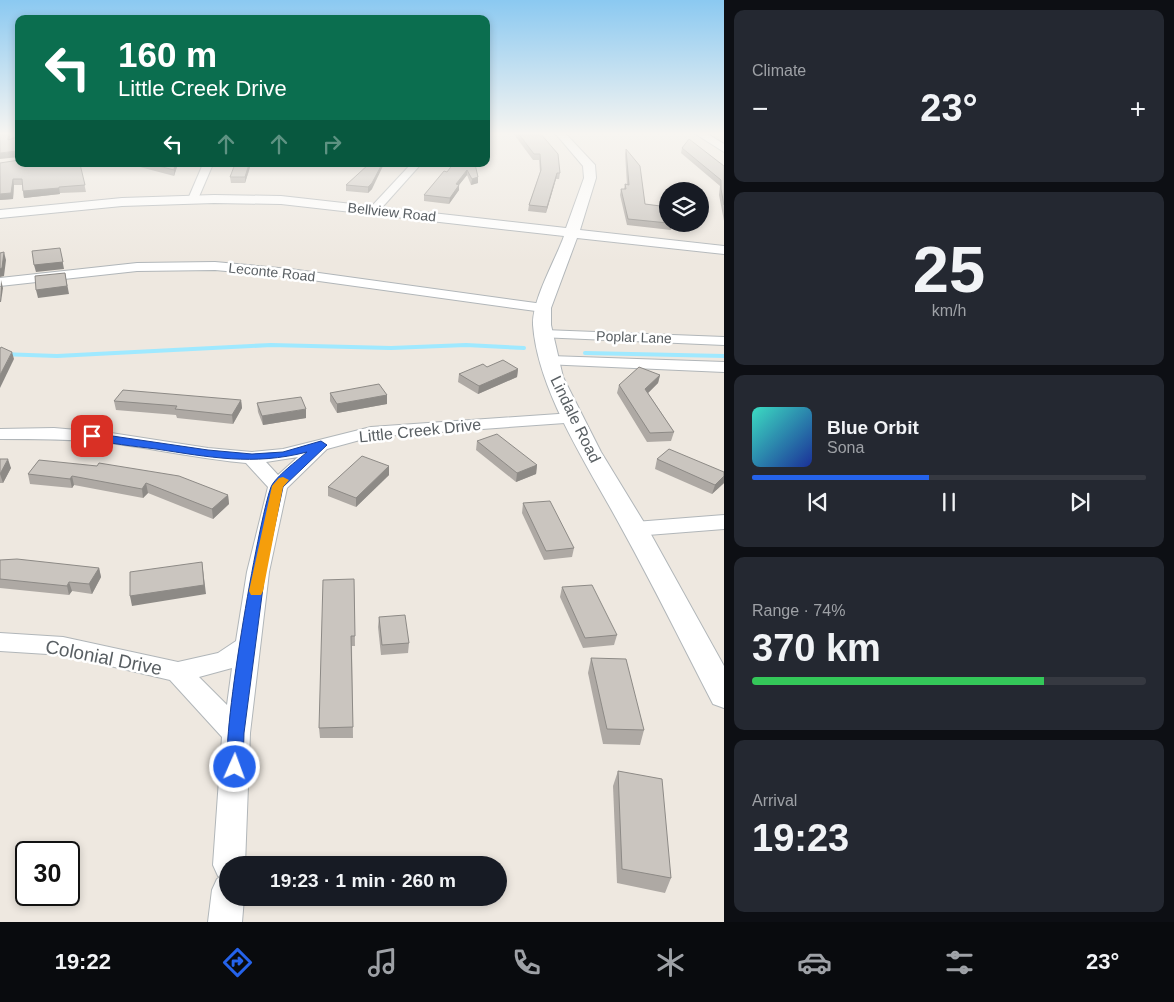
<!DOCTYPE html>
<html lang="en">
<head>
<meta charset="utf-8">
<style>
	body { margin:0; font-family:Helvetica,sans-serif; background:#242831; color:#f1f3f6; height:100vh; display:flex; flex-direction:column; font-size:19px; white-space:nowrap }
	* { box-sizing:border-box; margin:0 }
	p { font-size:16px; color:#9ea1a6 }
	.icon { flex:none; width:28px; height:28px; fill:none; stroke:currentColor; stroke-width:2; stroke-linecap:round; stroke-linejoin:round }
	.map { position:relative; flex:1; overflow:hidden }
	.panel { display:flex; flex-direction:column; gap:10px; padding:10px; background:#0d0f14; width:450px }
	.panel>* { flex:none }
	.guide { position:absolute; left:15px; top:15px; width:475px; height:152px; border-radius:10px; box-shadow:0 2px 8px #0003; background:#0b6e4f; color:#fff; overflow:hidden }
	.fabs { position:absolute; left:659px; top:182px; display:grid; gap:10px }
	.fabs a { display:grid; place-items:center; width:50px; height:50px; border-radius:50%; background:#171b24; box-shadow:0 2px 8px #0003; font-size:25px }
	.speed { position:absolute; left:15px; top:841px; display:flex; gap:10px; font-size:25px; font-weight:700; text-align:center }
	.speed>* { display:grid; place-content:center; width:65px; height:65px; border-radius:50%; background:#171b24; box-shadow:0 2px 8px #0003; line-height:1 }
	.speed .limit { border:2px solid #111; border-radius:8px; background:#fff; color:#111 }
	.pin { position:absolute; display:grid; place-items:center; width:42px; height:42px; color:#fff; margin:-21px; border-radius:10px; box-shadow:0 2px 8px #0006 }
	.me { position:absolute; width:55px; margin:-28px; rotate:2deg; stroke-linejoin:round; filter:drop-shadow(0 0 4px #0008) }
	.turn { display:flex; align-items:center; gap:18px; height:105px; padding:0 20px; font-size:22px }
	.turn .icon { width:65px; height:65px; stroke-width:2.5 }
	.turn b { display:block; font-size:35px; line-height:42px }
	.lanes { display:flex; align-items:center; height:48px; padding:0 20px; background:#0003; justify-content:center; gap:25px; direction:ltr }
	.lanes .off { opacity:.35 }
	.big { font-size:38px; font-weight:800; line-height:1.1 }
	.panel .card { flex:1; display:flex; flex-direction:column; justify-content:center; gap:8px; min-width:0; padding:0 18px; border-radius:10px; background:#242831 }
	.panel .dial { align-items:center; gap:0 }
	.dial b { font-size:65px; line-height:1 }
	.song { display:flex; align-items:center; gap:15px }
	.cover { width:60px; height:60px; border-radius:8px; background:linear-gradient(135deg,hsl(170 70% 55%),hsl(230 70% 35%)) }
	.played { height:5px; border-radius:2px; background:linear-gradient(90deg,#2563eb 45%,#363941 45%) }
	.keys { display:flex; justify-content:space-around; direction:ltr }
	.heat { display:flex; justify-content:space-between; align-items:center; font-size:28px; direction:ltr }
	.charge { height:8px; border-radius:4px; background:linear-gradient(90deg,#34c759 74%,#363941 0) }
	.trip { position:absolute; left:219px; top:856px; width:288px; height:50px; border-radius:25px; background:#171b24; box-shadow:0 2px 8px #0003; font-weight:800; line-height:50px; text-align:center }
	.dock { display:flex; height:80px; justify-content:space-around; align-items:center; background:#090b0e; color:#9ea1a6 }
	.dock .icon { width:35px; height:35px }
	.dock .current { color:#2563eb }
	.dock b { font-size:22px; color:#f1f3f6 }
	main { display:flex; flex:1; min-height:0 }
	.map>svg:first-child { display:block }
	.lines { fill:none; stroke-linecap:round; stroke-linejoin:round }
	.stream { stroke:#9fe9ff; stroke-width:4 }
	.minor-casing { stroke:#b1b6b9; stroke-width:2 }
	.tertiary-casing { stroke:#b1b6b9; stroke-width:2 }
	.minor { fill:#fff; fill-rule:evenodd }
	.tertiary { fill:#fff; fill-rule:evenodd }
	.wall { fill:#aea9a4 }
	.shaded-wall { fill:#8d8a86 }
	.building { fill:#cac5bf; stroke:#8d8a86 }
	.route { fill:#2563eb; stroke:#184099 }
	.slow { fill:#f59e0b }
	.labels { text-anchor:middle; stroke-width:5; stroke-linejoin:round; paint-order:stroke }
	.far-street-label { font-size:14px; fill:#595f63; stroke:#fff }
	.street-label { font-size:16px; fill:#595f63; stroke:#fff }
	.near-street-label { font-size:19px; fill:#595f63; stroke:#fff }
</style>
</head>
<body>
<main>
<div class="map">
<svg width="724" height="922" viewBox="0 0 724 922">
	<rect width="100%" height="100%" fill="#eee8e0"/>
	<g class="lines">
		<g class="stream">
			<polyline points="585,353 724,356"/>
			<polyline points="0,354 57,356 271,345 391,348 466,345 524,348"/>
		</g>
		<g class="minor-casing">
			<g id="minor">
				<polygon points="203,164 213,164 198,199 197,201 189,201 188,199"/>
				<polygon points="411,164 421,164 378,212 370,212 369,210 370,208"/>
				<polygon points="215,262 290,269 543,304 550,308 543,312 290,277 215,270 137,271 0,286 0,278 137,263"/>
				<polygon points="544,330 724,337 724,345 539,337 537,334 539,331"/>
				<polygon points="550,356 724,362 724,372 544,364 542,361 544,358"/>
				<path d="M573 413 579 414 582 418 579 422 371 437 327 449 287 488 269 572 250 733 245 865H228V898H244L242 922H208L212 890 217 879 220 877 218 876 213 865 222 737 170 680 63 655 0 651V633L63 637 178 662 218 653 236 641 247 572 268 487 246 463C201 459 156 449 110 443 74 439 37 439 0 439V429L54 428 111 433 208 448 252 452 283 449 371 427ZM298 457 278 475 266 462ZM232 668 227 705 199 677Z"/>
				<polygon points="724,515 724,529 635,536 628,534 625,529 628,524 635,522"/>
			</g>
		</g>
		<g class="tertiary-casing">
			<g id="tertiary">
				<path d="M555 133H565L595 165 596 178 580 230 724 246V254L577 238 551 308V325L563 377 601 452 648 529 724 666V708L713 704C683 646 654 587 622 529 590 469 538 393 533 325 532 300 555 261 564 236L281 204 214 203 122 206 0 218V210L122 198 214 195 281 196 566 228 584 178 583 166Z"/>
				<polygon points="694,133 706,133 724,144 724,152"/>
			</g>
		</g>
		<use href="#minor" class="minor"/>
		<use href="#tertiary" class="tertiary"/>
	</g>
	<g class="wall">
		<polygon points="513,133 540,133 560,173 559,179 556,179 546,213 528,211 529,205 540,172 539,160 533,160"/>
		<polygon points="682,148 724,166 724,221 719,195 720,186 681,153"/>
		<polygon points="626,149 645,204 668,207 668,224 672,224 671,230 627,225 620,195 621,189 624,189 625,184 627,185 625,154"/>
		<polygon points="0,163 80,164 86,192 60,193 60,194 24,198 22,185 14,185 13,199 0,200"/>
		<polygon points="140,164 178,164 174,176 140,167"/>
		<polygon points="251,164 245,183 231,183 230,177"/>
		<polygon points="369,164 372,189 368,193 346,191 346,185"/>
		<polygon points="475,164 478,177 478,183 471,185 467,175 459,185 459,190 449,204 424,201 424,195 447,172"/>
		<polygon points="487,367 518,369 517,377 478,394 458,382 459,374"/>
		<polygon points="660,375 658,383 648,393 674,432 671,441 647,442 617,393 619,385"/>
		<polygon points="330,393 387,395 387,404 337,413 330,401"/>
		<polygon points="241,400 242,408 233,424 177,418 176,415 116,410 114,401"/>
		<polygon points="257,403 306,418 263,425 258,412"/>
		<polygon points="477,441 537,465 536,474 516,482 476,450"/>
		<polygon points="0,459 11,468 3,483 0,483"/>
		<polygon points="657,459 724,483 712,494 655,469"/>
		<polygon points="39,460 228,495 229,504 213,519 148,493 143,498 74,485 72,488 30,484 28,474"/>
		<polygon points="389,466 389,475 356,507 328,496 328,487"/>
		<polygon points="523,503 574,548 572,557 544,560 522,513"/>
		<polygon points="0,560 99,568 101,577 92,594 72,591 69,595 0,588"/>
		<polygon points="354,579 355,646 352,646 353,738 320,738 319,728"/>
		<polygon points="562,587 617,635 614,645 583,648 560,597"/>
		<polygon points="379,617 409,643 408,653 381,655 378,627"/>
		<polygon points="591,658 644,730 640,745 603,744 588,673"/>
		<polygon points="618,771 671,878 665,893 617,883 613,786"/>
	</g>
	<g class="shaded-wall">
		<polygon points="8,133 10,133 9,146 8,140"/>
		<polygon points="17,151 19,157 0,159 0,153"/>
		<polygon points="175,164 178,164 174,176 174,170"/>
		<polygon points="249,164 251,164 245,183 245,177"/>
		<polygon points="382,164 384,164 372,189 368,193 368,187"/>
		<polygon points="467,170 467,175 459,185 459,190 449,204 450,198 456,184"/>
		<polygon points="557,173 556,179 546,213 547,207"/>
		<polygon points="478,177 478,183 471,185 472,179"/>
		<polygon points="13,179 14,185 13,199 0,200 0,194"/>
		<polygon points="59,187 60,194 24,198 23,191"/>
		<polygon points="60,248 64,269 36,272 34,265"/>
		<polygon points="4,252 6,260 4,276 0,277 0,269"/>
		<polygon points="65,273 69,294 38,298 36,290"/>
		<polygon points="1,280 3,288 1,302 0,302"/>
		<polygon points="12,352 14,359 0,388 0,375"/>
		<polygon points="518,369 517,377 478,394 479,386"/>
		<polygon points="660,375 658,383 643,398 645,389"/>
		<polygon points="387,395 387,404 337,413 337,404"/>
		<polygon points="241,400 242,408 233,424 232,415"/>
		<polygon points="306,409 306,418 263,425 262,416"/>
		<polygon points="8,459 11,468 3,483 0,474"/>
		<polygon points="537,465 536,474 516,482 517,473"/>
		<polygon points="389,466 389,475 356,507 356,498"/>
		<polygon points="72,476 74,485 72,488 70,479"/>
		<polygon points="724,476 724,483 712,494 715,485"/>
		<polygon points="146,483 148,493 143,498 142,489"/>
		<polygon points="228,495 229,504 213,519 212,509"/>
		<polygon points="202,562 206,594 132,606 130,596"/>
		<polygon points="99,568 101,577 92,594 89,584"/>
		<polygon points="69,582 72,591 69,595 67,586"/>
	</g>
	<g class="building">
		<polygon points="0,133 8,133 8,140 19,136 19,153 17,151 0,153"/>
		<polygon points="518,133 540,133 558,154 560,173 557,173 547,207 529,205 541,170 540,154 534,154"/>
		<polygon points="689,139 724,166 724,205 721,189 721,180 682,148"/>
		<polygon points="626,149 640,166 645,204 668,207 668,223 628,219 621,189 626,189 625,184 629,185"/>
		<polygon points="19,160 19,164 80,164 85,185 59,187 59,188 23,191 22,179 13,179 11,193 0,194 0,163"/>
		<polygon points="151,164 175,164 174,170"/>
		<polygon points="235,164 249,164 245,177 230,177"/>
		<polygon points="369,164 382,164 372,183 368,187 346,185"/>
		<polygon points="453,164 475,164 478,177 472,179 467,170 456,184 459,185 450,198 424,195 444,171 447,172"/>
		<polygon points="60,248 63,262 34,265 32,251"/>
		<polygon points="4,252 2,268 0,269 0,253"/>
		<polygon points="65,273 67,286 36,290 35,276"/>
		<polygon points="1,347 12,352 0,375 0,349"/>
		<polygon points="503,360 518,369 479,386 459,374 483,364 487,367"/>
		<polygon points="639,367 660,375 645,389 674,432 650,433 619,385"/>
		<polygon points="379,384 387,395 337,404 330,393"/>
		<polygon points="123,390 241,400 232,415 175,409 177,406 114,401"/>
		<polygon points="301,397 306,409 262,416 257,403"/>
		<polygon points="497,434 537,465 517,473 477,441"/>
		<polygon points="669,449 724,472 724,476 715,485 657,459"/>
		<polygon points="362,456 389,466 356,498 328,487"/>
		<polygon points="0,459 8,459 0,474"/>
		<polygon points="39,460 97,466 99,463 179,476 228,495 212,509 146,483 142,489 72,476 70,479 28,474"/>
		<polygon points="550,501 574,548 546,551 523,503"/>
		<polygon points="17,559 99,568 89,584 69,582 67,586 0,579 0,560"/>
		<polygon points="202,562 204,585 130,596 130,572"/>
		<polygon points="354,579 355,636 351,636 353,727 319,728 323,580"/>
		<polygon points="592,585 617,635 585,638 562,587"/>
		<polygon points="405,615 409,643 382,645 379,617"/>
		<polygon points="591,658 626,659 644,730 607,729"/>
		<polygon points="618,771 662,779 671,878 622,869"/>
	</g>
	<linearGradient id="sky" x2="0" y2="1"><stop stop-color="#8bc9f1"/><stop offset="0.51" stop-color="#f7f5f1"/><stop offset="1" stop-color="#f7f5f1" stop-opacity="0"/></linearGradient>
	<rect width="724" height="262" fill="url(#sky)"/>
	<path class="route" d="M92 433 208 450 252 454 283 452 321 441 327 445 283 487 265 572 244 733 243 767 241 772 235 775 229 772C218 750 259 518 271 487 275 477 298 460 307 452 253 466 209 457 156 449 133 446 110 444 88 438L86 436 88 434Z"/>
	<polygon class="slow" points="283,477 289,480 283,487 263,591 261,595 251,595 249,591 272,486 279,478"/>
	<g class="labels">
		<g class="far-street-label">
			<text transform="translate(392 212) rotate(6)" y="5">Bellview Road</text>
			<text transform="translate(272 272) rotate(6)" y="5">Leconte Road</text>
			<text transform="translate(634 337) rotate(2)" y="5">Poplar Lane</text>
		</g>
		<g class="street-label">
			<text transform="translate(576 419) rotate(64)" y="6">Lindale Road</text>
			<text transform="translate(420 430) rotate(-6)" y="6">Little Creek Drive</text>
		</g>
		<g class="near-street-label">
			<text transform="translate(104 657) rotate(11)" y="7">Colonial Drive</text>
		</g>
	</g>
</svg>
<div class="fabs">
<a><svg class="icon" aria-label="layers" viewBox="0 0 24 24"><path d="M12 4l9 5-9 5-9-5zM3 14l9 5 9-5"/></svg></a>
</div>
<div class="speed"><div class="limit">30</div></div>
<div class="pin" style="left:92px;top:436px;background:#d93025"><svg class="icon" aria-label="arrive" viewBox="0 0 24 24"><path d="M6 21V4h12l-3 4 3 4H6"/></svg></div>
<svg class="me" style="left:235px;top:767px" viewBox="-20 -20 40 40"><circle r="17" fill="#2563eb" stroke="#fff" stroke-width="3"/><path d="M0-11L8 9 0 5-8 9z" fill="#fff"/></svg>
<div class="trip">19:23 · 1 min · 260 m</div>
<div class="guide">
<div class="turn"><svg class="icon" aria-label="left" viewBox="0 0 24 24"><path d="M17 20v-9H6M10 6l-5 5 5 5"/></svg><div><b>160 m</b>Little Creek Drive</div></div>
<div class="lanes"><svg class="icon" aria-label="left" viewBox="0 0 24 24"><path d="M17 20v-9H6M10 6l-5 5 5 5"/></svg><svg class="icon off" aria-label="ahead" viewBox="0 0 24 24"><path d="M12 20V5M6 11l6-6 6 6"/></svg><svg class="icon off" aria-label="ahead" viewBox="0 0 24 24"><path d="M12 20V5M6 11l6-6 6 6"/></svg><svg class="icon off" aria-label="right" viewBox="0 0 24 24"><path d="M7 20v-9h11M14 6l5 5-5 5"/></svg></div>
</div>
</div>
<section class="panel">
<div class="card"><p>Climate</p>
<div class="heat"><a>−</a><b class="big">23°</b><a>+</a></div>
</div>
<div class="card dial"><b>25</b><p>km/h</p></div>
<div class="card">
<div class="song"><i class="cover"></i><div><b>Blue Orbit</b><p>Sona</p></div></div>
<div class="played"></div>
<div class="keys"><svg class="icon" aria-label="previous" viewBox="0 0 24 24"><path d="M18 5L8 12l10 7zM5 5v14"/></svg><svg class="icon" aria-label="pause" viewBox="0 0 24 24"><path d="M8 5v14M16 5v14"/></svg><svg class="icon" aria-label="next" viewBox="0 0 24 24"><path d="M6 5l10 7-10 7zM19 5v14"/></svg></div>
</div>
<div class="card"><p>Range · 74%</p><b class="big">370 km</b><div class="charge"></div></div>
<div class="card"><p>Arrival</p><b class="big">19:23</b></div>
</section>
</main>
<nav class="dock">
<b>19:22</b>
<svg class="icon current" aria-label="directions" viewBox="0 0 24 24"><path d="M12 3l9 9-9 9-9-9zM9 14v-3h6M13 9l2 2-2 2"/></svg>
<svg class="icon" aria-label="music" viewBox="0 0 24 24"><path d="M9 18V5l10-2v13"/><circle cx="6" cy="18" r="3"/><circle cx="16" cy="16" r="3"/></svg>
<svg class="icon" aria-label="phone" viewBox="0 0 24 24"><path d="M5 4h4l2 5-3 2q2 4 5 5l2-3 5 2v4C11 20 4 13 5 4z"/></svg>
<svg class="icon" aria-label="climate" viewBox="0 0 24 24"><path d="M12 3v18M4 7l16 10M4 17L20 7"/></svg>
<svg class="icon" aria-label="car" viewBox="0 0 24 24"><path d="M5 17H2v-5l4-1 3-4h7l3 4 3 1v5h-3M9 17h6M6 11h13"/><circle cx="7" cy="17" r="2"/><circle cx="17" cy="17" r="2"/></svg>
<svg class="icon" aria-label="filters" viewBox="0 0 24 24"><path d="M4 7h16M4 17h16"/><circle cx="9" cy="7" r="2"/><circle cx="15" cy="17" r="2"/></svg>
<b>23°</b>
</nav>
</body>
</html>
